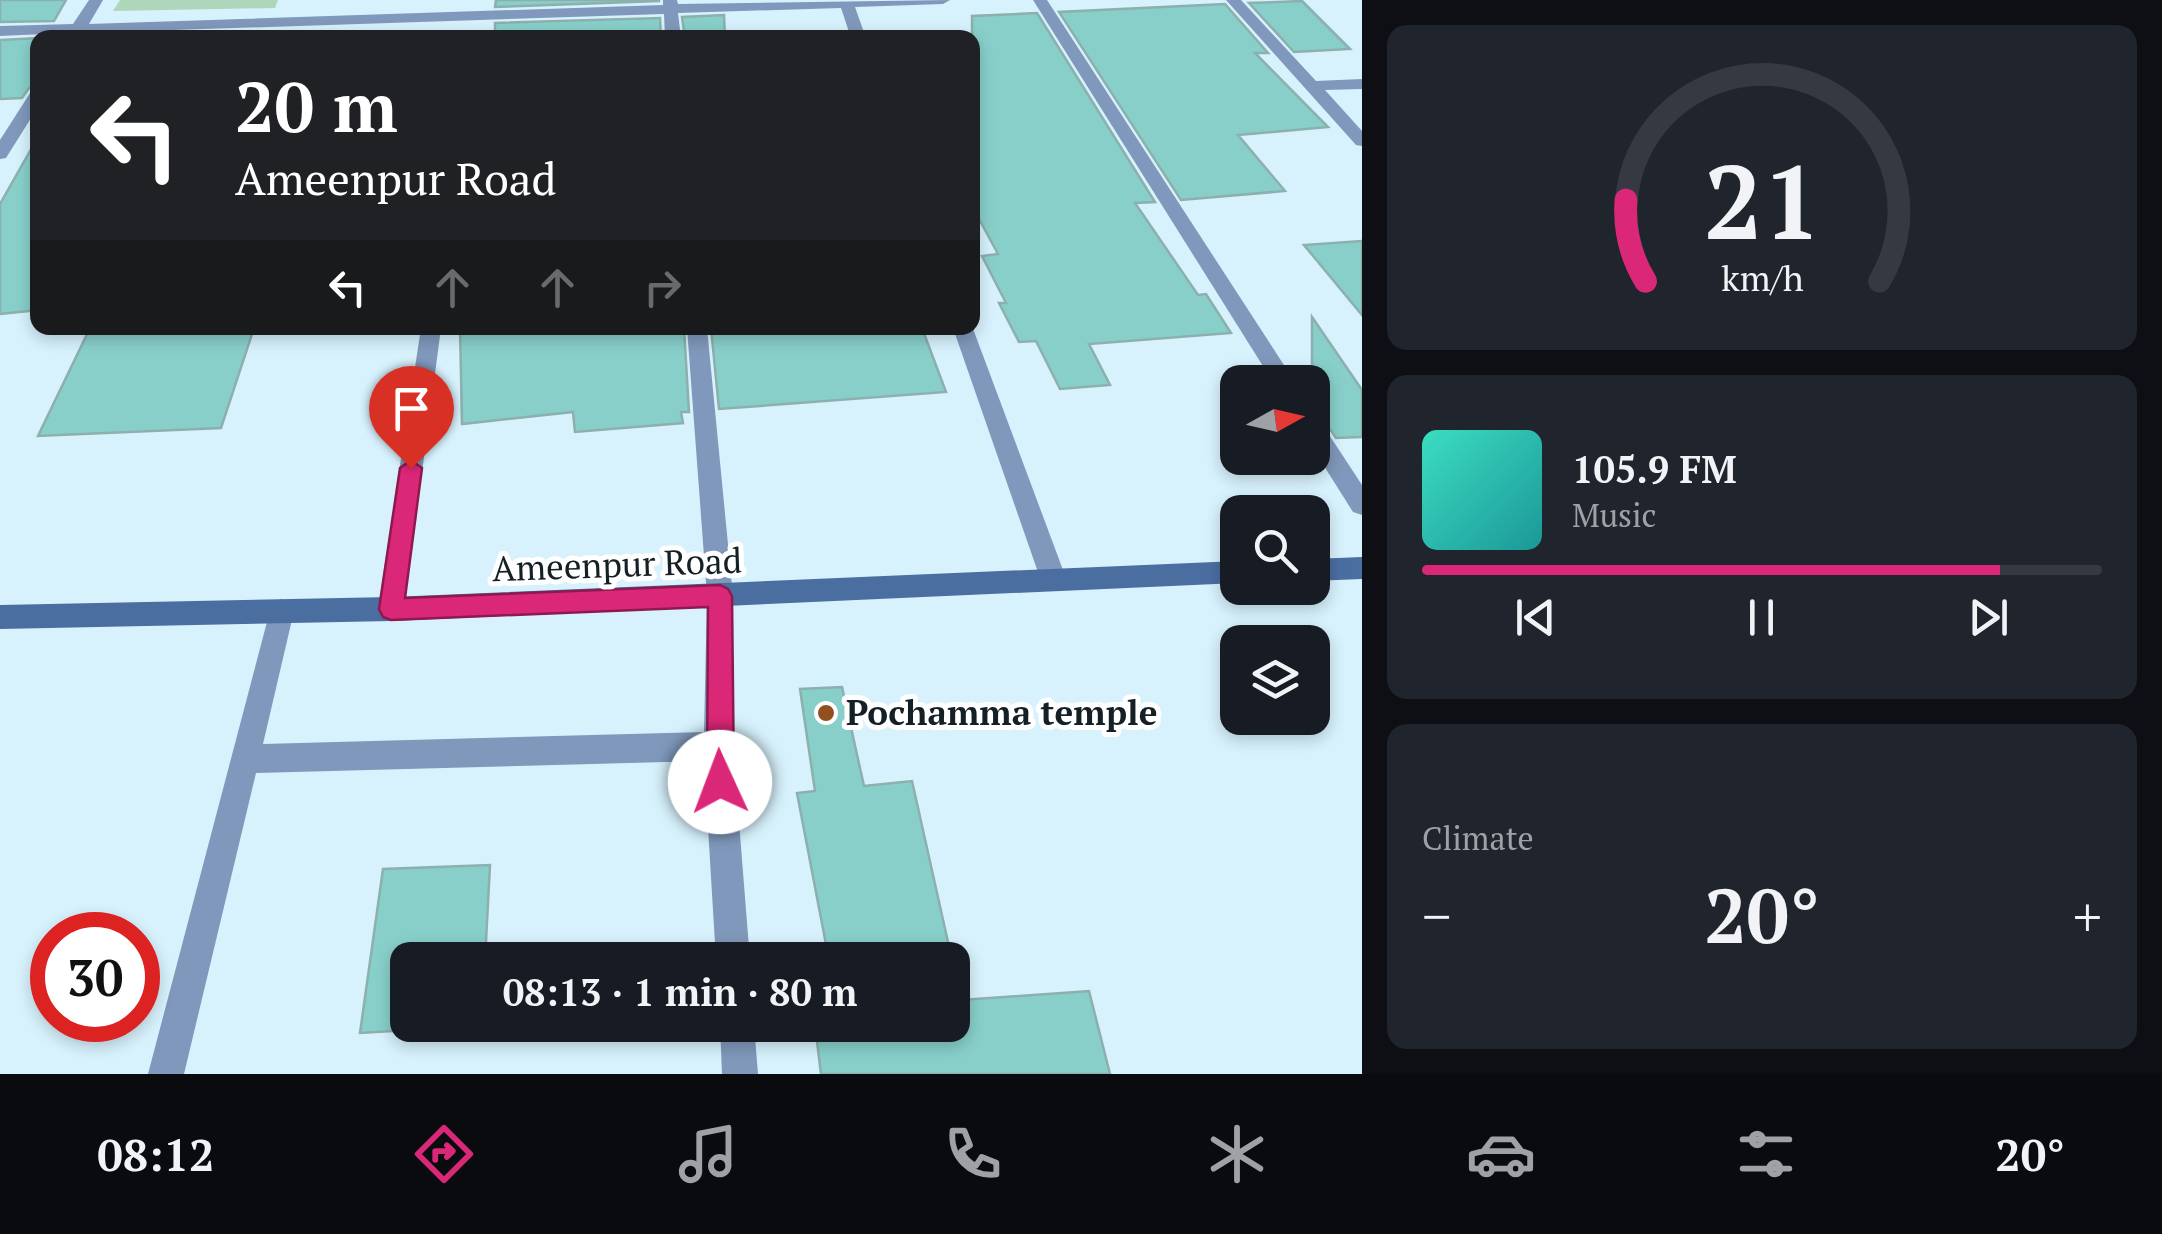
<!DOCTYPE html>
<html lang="en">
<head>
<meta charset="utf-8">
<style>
	body { margin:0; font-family:"PT Serif",serif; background:#20242c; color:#f1f3f6; height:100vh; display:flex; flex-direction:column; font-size:38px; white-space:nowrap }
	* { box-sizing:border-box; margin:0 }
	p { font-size:32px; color:#9ea1a6 }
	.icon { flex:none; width:55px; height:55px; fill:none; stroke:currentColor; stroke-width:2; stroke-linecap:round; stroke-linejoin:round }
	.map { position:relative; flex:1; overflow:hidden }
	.sheet { display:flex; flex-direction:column; gap:25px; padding:25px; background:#0d0f14; width:800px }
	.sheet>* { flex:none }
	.guide { position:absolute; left:30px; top:30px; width:950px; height:305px; border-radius:20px; box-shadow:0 5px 15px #0003; background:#202124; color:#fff; overflow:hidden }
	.needle { width:65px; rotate:82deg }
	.tools { position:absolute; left:1220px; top:365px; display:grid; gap:20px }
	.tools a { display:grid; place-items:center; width:110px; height:110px; border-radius:20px; background:#171b24; box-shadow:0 5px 15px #0003; font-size:50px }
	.speed { position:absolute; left:30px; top:912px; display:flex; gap:20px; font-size:50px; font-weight:700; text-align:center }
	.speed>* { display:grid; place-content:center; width:130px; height:130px; border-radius:50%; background:#171b24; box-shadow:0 5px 15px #0003; line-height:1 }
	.speed .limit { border:15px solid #d22; background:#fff; color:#111 }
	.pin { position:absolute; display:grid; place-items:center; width:85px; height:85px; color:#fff; margin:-102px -42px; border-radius:50% 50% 50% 0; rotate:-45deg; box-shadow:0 0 10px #0007 }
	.pin .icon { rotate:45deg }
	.me { position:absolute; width:110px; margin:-55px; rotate:358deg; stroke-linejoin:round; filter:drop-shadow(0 0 8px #0008) }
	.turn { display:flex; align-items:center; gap:35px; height:210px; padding:0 40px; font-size:45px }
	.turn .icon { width:130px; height:130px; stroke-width:2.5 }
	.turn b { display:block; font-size:70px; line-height:85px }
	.lanes { display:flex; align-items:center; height:95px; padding:0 40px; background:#0003; justify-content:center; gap:50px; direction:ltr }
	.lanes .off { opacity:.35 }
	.big { font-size:75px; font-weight:700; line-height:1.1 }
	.sheet .card { flex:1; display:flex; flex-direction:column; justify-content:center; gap:15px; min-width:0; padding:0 35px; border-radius:20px; background:#20242c }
	.sheet .dial { align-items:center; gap:0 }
	.dial svg { height:260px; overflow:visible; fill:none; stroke:#363941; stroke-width:7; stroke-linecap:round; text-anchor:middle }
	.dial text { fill:#f1f3f6; stroke:none }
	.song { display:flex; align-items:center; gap:30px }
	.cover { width:120px; height:120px; border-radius:15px; background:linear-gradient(135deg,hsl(170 70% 55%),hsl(180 70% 35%)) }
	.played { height:10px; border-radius:5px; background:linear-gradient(90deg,#db2777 85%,#363941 85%) }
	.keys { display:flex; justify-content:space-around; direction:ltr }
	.heat { display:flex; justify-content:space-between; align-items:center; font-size:55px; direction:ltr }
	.trip { position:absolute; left:390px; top:942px; width:580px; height:100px; border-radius:20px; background:#171b24; box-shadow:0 5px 15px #0003; font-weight:700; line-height:100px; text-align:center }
	.dock { display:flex; height:160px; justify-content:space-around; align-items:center; background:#090b0e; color:#9ea1a6 }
	.dock .icon { width:70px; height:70px }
	.dock .current { color:#db2777 }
	.dock b { font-size:45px; color:#f1f3f6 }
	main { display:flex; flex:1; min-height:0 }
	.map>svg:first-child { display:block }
	.green { fill:#aed6bb }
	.building { fill:#88cfca; stroke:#8bb0ad; stroke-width:2.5 }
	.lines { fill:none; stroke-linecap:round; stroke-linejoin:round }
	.street { fill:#8098bb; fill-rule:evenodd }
	.secondary { fill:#4b6ea1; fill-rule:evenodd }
	.route { fill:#db2777; stroke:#8e194d; stroke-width:2.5 }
	.poi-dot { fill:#93501f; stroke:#fff; stroke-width:4 }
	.labels { text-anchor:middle; stroke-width:10; stroke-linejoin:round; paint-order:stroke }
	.street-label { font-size:35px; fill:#142025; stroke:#fff }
	.poi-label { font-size:35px; font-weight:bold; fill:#142025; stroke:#fff; text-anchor:start }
</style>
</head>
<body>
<main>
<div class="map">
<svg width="1362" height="1074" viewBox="0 0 1362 1074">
	<rect width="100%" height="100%" fill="#d7f2fd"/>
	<polygon class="green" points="120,0 278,0 275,8 113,11"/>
	<g class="building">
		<polygon points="0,0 66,0 54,21 0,22"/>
		<polygon points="496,0 659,0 659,1 495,7"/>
		<polygon points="1302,1 1350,49 1294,52 1249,3"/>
		<polygon points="1225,4 1268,53 1255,53 1328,127 1238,135 1285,191 1181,200 1059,12"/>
		<polygon points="1037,13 1155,202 1135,203 1198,295 1206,294 1231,333 1089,344 1110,385 1060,389 1036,341 1019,342 999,303 1006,303 982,256 998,254 972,206 972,16"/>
		<polygon points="724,15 725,38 685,38 682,17"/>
		<polygon points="660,18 661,38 495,38 495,23"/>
		<polygon points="38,38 38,85 29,88 22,98 0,99 0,40"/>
		<polygon points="38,137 38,310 0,314 0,204"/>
		<polygon points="1362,241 1362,315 1304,245"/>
		<polygon points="1312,317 1362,390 1362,437 1336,438 1323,419 1312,415"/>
		<polygon points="90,328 254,328 221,428 38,436"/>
		<polygon points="460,328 684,328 689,412 681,412 683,423 575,432 573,412 462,424"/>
		<polygon points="711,328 922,328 946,392 719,409"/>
		<polygon points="842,687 864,786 912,781 952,960 829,960 797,793 815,791 800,689"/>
		<polygon points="490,865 485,960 408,960 408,1025 481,1026 360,1033 383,869"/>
		<polygon points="952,963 961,1000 1089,991 1110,1074 821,1074 815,1025 952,1025"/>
	</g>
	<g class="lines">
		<g class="street">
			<polygon points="89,0 103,0 89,24 663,5 663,0 677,0 678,4 950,0 943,4 855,7 866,38 851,38 841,8 678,13 681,38 665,38 664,14 83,33 80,38 65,38 67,33 0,36 0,26 73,24"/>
			<polygon points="1033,0 1047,0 1295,382 1273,382"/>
			<polygon points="1226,0 1241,0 1316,81 1362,79 1362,89 1325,90 1362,131 1362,146 1356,145"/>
			<polygon points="38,88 38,107 6,158 0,159 0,140 32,90"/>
			<polygon points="972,326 1066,578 1062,586 1053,589 1044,586 1040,578 953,328"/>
			<polygon points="421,328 441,328 404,609 400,617 391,621 382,617 378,609"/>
			<polygon points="687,328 707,328 733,596 733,746 750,960 716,960 704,761 256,773 184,1074 148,1074 272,603 281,599 290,603 294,611 263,744 704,732 707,596"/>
			<polygon points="1312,418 1320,421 1362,485 1362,515 1353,512 1312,447"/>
			<polygon points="720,1025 754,1025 758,1074 722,1074"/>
		</g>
		<g class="secondary">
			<polygon points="1362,557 1362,579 1312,581 1312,559"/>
			<polygon points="1238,561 1238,583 391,621 0,629 0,605 391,597"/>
		</g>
	</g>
	<polygon class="route" points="411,460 422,468 405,598 720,585 728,589 732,596 734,782 730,791 720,795 711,791 707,782 708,607 391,620 383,617 379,609 400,468"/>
	<circle class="poi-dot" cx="826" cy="713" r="10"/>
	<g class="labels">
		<g class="street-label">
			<text transform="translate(617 565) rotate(-2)" y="12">Ameenpur Road</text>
		</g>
		<g class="poi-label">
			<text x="846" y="725">Pochamma temple</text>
		</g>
	</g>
</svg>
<div class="tools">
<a><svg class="needle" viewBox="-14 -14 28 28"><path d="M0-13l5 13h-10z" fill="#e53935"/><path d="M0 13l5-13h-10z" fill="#9ea1a6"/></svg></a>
<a><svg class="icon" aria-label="search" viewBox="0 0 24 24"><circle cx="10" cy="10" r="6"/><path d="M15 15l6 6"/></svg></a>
<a><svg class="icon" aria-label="layers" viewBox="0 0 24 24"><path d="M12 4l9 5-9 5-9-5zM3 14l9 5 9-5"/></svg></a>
</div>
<div class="speed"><div class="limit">30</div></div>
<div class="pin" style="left:411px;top:468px;background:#d93025"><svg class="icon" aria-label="arrive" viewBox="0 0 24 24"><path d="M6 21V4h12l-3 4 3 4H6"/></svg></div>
<svg class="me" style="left:720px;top:782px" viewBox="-20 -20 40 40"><circle r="19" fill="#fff"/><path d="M0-13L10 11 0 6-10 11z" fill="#db2777"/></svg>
<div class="trip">08:13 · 1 min · 80 m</div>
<div class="guide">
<div class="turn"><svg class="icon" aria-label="left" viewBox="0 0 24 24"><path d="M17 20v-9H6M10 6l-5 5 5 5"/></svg><div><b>20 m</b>Ameenpur Road</div></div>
<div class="lanes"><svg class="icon" aria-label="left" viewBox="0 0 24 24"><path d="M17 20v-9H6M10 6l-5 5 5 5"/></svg><svg class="icon off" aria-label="ahead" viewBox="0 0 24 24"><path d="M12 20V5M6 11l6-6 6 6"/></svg><svg class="icon off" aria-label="ahead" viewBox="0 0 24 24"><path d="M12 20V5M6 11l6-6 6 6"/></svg><svg class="icon off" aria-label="right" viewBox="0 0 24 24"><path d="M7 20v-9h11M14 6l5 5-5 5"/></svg></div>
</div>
</div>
<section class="sheet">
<div class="card dial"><svg viewBox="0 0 100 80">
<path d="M14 69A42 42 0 1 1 86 69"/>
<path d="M14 69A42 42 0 0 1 8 44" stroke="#db2777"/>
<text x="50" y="56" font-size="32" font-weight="700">21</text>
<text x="50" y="72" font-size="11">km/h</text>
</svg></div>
<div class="card">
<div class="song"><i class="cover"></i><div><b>105.9 FM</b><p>Music</p></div></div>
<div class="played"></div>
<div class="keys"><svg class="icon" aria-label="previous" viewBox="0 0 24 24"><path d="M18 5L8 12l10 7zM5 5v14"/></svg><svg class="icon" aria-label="pause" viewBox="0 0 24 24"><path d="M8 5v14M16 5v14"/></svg><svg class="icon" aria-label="next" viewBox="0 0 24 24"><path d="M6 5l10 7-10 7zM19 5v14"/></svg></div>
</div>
<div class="card"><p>Climate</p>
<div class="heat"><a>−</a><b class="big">20°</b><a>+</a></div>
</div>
</section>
</main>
<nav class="dock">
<b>08:12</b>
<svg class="icon current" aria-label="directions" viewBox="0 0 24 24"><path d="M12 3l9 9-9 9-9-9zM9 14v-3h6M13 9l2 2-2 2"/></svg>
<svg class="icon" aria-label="music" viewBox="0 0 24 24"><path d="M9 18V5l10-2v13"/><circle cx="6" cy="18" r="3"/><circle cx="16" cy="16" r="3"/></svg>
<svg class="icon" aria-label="phone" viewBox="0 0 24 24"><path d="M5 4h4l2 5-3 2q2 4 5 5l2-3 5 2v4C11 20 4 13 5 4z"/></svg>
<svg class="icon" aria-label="climate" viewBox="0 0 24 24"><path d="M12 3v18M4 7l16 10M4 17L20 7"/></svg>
<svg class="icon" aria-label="car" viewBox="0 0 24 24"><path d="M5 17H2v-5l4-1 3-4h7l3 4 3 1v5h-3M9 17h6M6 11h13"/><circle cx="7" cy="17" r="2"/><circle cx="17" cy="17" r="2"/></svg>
<svg class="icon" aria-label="filters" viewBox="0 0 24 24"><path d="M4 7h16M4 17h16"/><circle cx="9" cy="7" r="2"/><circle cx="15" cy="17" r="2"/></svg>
<b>20°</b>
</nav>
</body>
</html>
